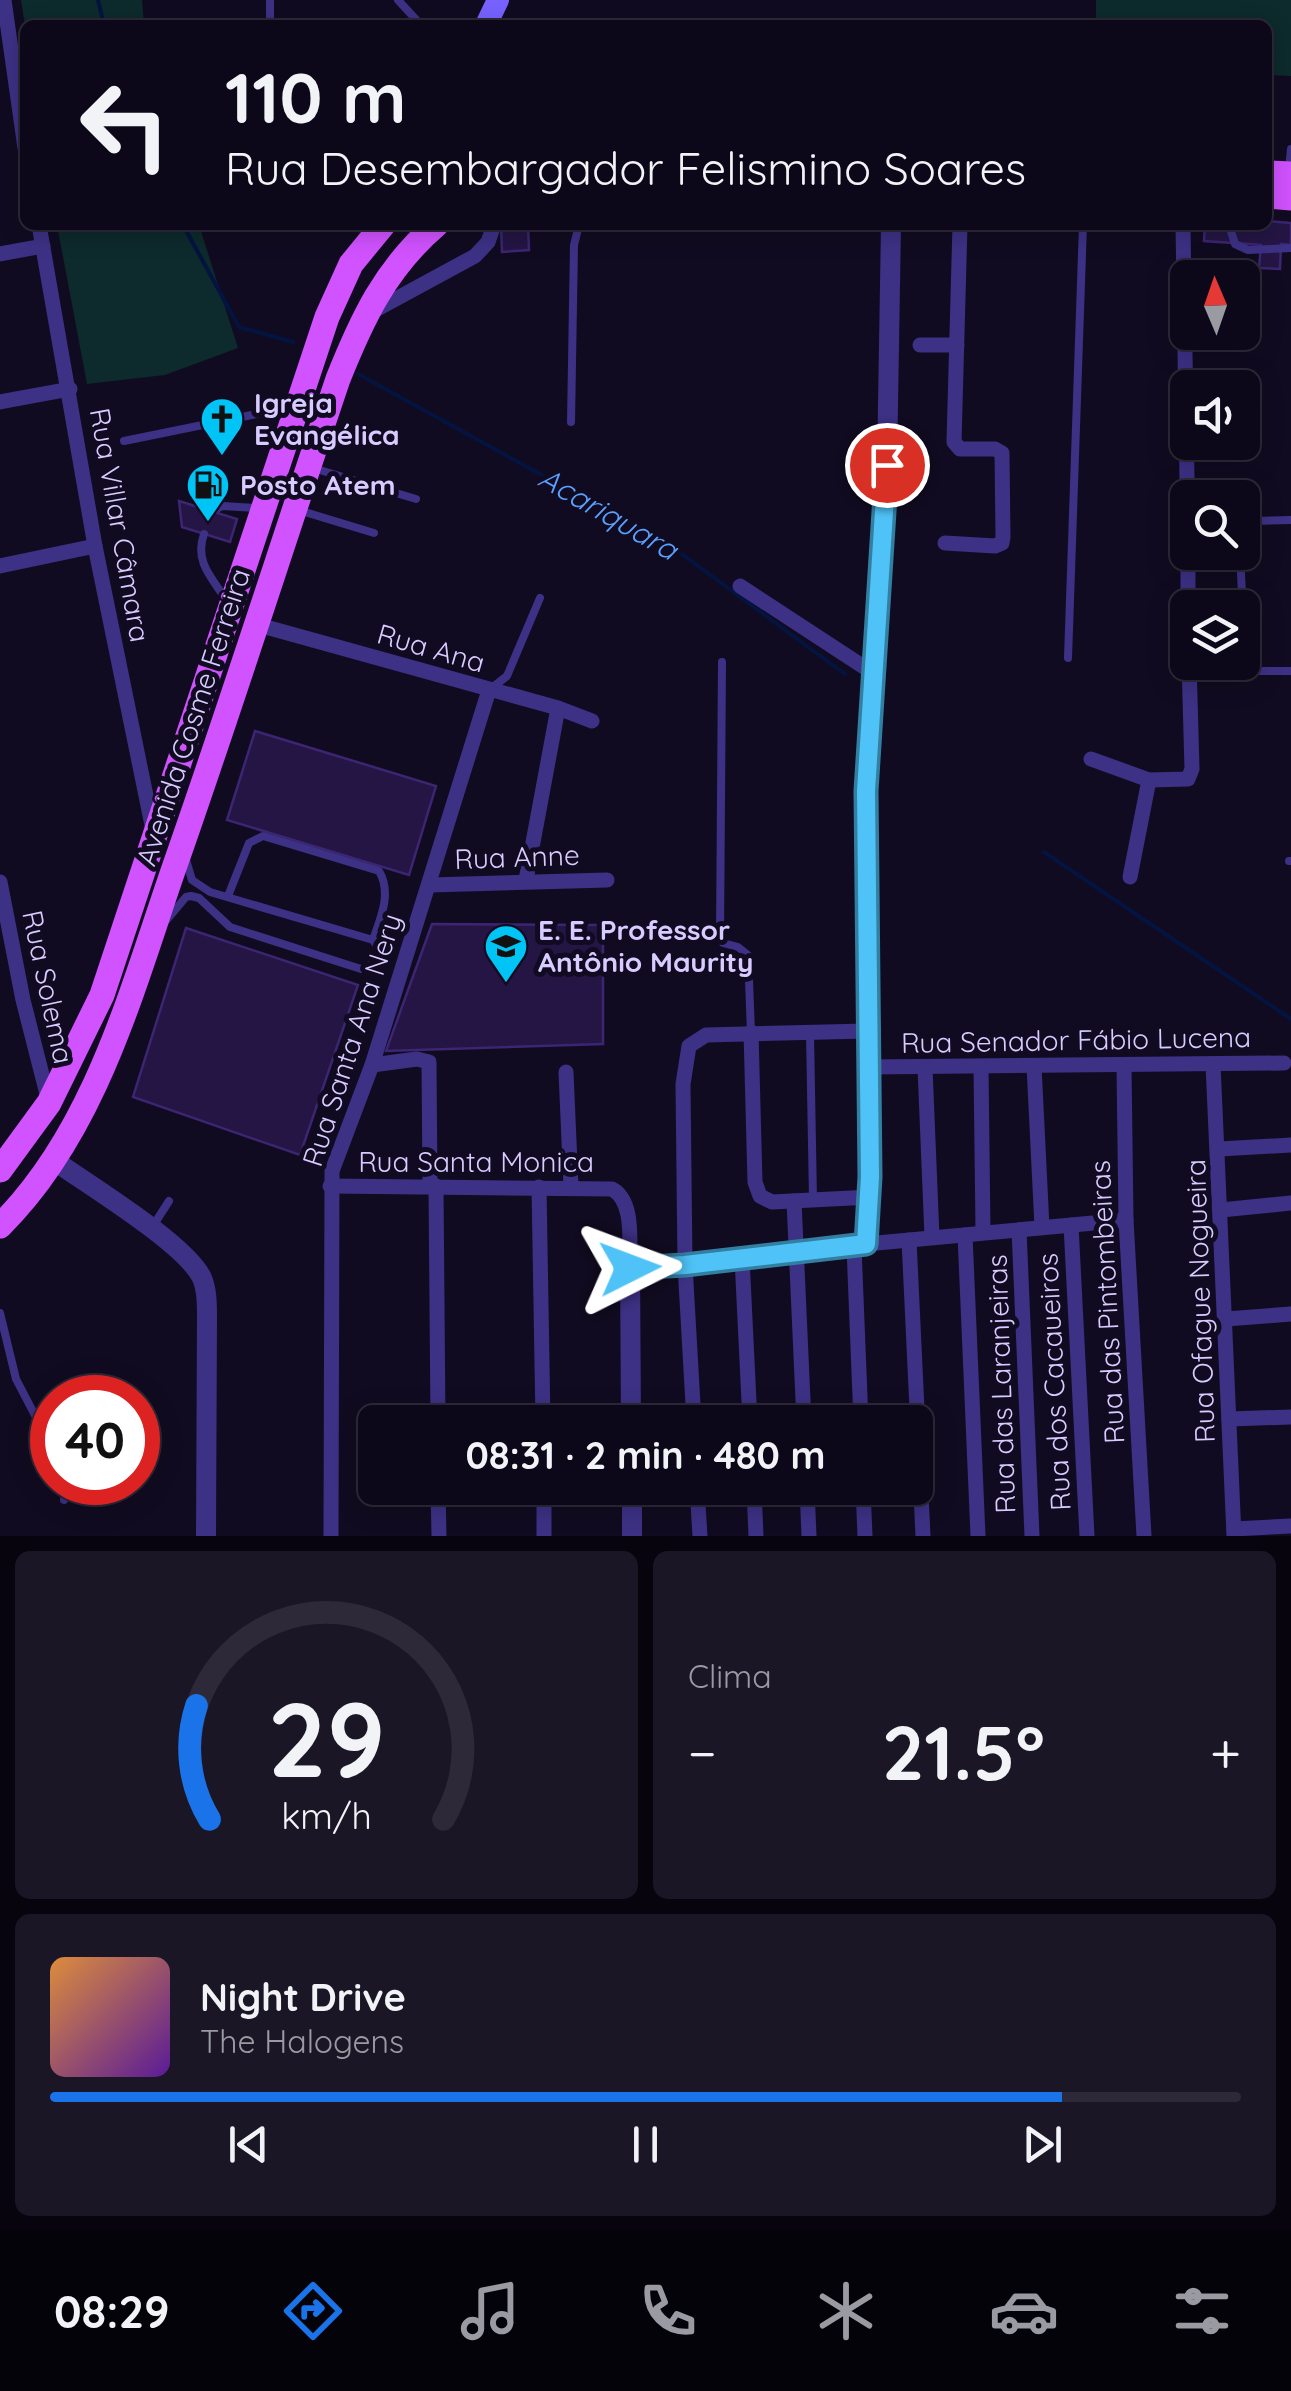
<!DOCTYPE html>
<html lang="pt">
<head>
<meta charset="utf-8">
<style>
	body { margin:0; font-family:Quicksand,sans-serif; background:#1b1626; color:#f1f3f6; height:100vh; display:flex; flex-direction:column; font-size:38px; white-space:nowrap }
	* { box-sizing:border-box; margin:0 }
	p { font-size:32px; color:#9a9aa2 }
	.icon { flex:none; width:55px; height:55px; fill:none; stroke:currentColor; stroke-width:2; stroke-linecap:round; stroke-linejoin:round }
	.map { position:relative; height:1536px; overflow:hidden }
	.panel { display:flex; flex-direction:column; gap:15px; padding:15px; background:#07040e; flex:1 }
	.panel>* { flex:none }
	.guide { position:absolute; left:20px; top:20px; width:1252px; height:210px; border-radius:15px; box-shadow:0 5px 25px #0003,0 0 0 2px #2d2938; background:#0d0819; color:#f1f3f6; overflow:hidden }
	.needle { width:65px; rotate:358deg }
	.fabs { position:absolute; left:1170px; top:260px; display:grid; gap:20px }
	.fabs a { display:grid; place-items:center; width:90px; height:90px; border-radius:15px; background:#0d0819; box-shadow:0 5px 25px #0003,0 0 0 2px #2d2938; font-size:50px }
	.speed { position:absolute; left:30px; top:1375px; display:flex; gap:20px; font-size:50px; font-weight:700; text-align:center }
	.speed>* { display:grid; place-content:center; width:130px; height:130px; border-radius:50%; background:#0d0819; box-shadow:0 5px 25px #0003,0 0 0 2px #2d2938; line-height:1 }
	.speed .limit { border:15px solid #d22; background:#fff; color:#111 }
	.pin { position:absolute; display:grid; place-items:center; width:85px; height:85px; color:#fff; margin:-42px; border:5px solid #fff; border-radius:50%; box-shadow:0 2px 10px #0007 }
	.me { position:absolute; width:110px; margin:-55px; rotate:87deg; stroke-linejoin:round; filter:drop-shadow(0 0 8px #0008) }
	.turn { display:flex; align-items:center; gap:35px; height:210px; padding:0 40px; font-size:45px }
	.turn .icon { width:130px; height:130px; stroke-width:2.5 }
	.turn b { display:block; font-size:70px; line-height:85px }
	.big { font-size:75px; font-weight:700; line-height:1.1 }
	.panel .widget { flex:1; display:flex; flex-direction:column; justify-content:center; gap:15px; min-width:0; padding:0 35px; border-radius:15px; background:#1b1626 }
	.panel .dial { align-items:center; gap:0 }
	.dial svg { height:260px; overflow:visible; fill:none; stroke:#2d2938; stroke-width:7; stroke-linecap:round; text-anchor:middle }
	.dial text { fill:#f1f3f6; stroke:none }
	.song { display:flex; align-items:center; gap:30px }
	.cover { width:120px; height:120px; border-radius:15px; background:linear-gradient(135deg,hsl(30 70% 55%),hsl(270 70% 35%)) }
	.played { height:10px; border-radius:5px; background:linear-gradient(90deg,#1a73e8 85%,#2d2938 85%) }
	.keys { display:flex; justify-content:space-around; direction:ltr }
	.heat { display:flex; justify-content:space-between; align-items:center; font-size:55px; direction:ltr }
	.panel .tiles { flex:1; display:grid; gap:15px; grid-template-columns:1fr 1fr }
	.widget:last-child { grid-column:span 2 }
	.trip { position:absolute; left:358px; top:1405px; width:575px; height:100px; border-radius:15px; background:#0d0819; box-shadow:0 5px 25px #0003,0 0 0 2px #2d2938; font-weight:700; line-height:100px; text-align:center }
	.tab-bar { display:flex; height:160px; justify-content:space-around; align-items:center; background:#05030a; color:#9a9aa2 }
	.tab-bar .icon { width:70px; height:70px }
	.tab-bar .on { color:#1a73e8 }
	.tab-bar b { font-size:45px; color:#f1f3f6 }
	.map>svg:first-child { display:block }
	.green { fill:#0d2a2c }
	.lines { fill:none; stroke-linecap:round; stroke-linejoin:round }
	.stream { stroke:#041441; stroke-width:4 }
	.building { fill:#241544; stroke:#3c2572; stroke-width:2.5 }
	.service { stroke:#3d3185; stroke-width:8 }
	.minor { stroke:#3d3185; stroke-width:15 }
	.tertiary { stroke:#3d3185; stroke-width:20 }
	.secondary { stroke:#7762ff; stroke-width:22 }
	.primary { stroke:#d152ff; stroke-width:25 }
	.route-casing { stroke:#337fa1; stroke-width:25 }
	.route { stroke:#4fc3f7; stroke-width:18 }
	.labels { text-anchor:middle; stroke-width:10; stroke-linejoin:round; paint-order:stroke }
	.poi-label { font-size:28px; font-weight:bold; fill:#d7cbff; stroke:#110b21; text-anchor:start }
	.street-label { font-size:28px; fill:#d7cbff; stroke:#110b21 }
	.water-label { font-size:30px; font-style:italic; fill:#59a0ff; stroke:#110b21 }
</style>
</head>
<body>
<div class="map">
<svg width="1291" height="1536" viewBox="0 0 1291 1536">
	<rect width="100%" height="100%" fill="#110b21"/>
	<g class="green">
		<polygon points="21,0 142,0 144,25 25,25"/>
		<polygon points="1096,0 1291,0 1291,76 1268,75 1268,25 1096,25"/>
		<polygon points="57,225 199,225 238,348 165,375 87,384"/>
	</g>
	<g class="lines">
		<g class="stream">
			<polyline points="98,0 104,25"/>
			<polyline points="183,225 239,327 293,342"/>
			<polyline points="358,374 671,546 845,674"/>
			<polyline points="1044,852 1291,1019"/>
		</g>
	</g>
	<g class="building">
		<polygon points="1268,221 1291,223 1291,245 1281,244 1280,269 1259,268 1261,245 1204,241 1205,225 1268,225"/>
		<polygon points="501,225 528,225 529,250 502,252"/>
		<polygon points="179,501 237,519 230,542 182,527"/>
		<polygon points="255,731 436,786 409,875 227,820"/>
		<polygon points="432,924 603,925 603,1044 386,1051"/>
		<polygon points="186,928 358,985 300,1155 133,1097"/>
	</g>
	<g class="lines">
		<g class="service">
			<polyline points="270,0 270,25"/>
			<polyline points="398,0 421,25"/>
			<polyline points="1268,114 1268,169"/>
			<polyline points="1289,169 1291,149"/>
			<polyline points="1229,225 1235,244 1248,250 1291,248"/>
			<polyline points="571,422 574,245 579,225"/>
			<polyline points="124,441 291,407"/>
			<polyline points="313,468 416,499"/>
			<polyline points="298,510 374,533"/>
			<polyline points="211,512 222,506 258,508"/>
			<polyline points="1242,528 1254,521 1291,520"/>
			<path d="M204 534C194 562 212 578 227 601"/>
			<polyline points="1240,552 1245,658 1249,668 1258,671 1291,671"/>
			<polyline points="1068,658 1083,225"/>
			<polyline points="722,662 720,936 723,943 738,947 748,955 751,1032"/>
			<polyline points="493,687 507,676 540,598"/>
			<polyline points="1289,861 1291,861"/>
			<path d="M228 896 249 843 263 836 379 871C392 893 381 917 373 940"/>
			<polyline points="164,923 186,897 191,896 199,898 230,927 361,969 370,966 378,948 373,940 210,892 192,880 186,860"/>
			<polyline points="810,1034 813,1199"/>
			<polyline points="153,1226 169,1201"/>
			<polyline points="0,1313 16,1379 52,1448"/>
			<polyline points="64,1500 65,1482"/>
		</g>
		<g class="minor">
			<polyline points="4,0 25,148"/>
			<polyline points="39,225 95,546 153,830"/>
			<polyline points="1183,225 1188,542"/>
			<polyline points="0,254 43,246"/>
			<polyline points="370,313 475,256 488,242 494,225"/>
			<polyline points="920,345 957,345"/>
			<polyline points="0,402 70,389"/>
			<polyline points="945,543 995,546 1002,543 1003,537 1002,453 995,449 960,449 954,442 960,225"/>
			<polyline points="1188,552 1188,608"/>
			<polyline points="0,566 95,546"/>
			<polyline points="740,586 873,673"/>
			<polyline points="255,624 558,708 592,721"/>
			<polyline points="1091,759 1149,780 1188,779 1192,769 1189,662"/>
			<polyline points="1130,877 1149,780"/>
			<polyline points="526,880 558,708"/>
			<polyline points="0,882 23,1000 49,1102"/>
			<polyline points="429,885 607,880"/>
			<polyline points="751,1032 755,1182 760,1196 772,1202 871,1197"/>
			<polyline points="1213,1064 1234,1536"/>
			<polyline points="372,1065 417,1059 429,1062 430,1186"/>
			<polyline points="1034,1066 1042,1227"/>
			<polyline points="1124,1066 1126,1220 1144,1536"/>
			<polyline points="868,1067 1284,1063"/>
			<polyline points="981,1067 983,1232"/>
			<polyline points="925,1068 932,1237"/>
			<polyline points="566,1072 571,1187"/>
			<polyline points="1219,1149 1291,1145"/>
			<path d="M330 1186 612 1189C635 1201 629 1244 630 1267"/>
			<polyline points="436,1186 438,1422"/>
			<polyline points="539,1187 543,1422"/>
			<polyline points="794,1201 804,1422"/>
			<polyline points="1221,1210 1291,1203"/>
			<polyline points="1071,1225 1087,1536"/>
			<polyline points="1019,1230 1032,1536"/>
			<polyline points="965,1235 978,1536"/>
			<polyline points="909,1240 923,1536"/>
			<polyline points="866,1244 1126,1220"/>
			<polyline points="854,1247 861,1422"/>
			<polyline points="742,1258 750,1422"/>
			<polyline points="1226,1319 1291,1314"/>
			<polyline points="1229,1419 1291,1417"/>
			<polyline points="694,1422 685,1265 683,1084 689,1046 706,1035 867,1031"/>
			<polyline points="438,1488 439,1536"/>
			<polyline points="544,1488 544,1536"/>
			<polyline points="697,1488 700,1536"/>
			<polyline points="754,1488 756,1536"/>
			<polyline points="807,1488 809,1536"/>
			<polyline points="863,1488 865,1536"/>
			<polyline points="1234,1529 1291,1526"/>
			<polyline points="331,1536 332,1171 372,1065 489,690"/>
		</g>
		<g class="tertiary">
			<path d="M55 1161C90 1186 186 1244 202 1278 207 1290 207 1304 207 1317L206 1536"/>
			<polyline points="631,1422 630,1267 685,1265 866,1244 871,1177 866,791 887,465 891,225"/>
			<polyline points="632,1488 632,1536"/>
		</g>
		<polyline class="secondary" points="486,25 498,0"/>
		<g class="primary">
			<polyline points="1268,173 1291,174"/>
			<polyline points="1268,196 1291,198"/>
			<polyline points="0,1170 49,1103 102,995 327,317 351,264 383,225"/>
			<path d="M0 1226C95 1132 131 992 174 868 231 706 283 542 338 379 362 319 385 269 436 225"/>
		</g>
	</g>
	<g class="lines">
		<g class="route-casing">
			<polyline id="route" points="630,1268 685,1265 866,1244 870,1177 866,791 887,465"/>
		</g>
		<use href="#route" class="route"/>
	</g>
	<defs>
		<g id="church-pin" transform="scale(2.25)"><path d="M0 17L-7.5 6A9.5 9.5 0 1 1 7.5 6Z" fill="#00c3f6" stroke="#110b21"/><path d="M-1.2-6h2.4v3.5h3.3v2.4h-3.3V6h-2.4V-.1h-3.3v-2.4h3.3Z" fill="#111"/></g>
		<g id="fuel-pin" transform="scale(2.25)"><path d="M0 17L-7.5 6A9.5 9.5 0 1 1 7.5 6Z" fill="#00c3f6" stroke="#110b21"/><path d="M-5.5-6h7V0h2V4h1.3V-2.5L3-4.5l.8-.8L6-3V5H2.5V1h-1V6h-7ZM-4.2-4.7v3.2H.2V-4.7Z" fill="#111"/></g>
		<g id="school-pin" transform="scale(2.25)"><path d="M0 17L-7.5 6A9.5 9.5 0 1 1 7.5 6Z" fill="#00c3f6" stroke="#110b21"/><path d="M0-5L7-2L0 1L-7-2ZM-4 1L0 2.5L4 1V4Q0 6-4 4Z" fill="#111"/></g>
	</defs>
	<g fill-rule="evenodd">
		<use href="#church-pin" x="222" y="419"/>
		<use href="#fuel-pin" x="208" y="485"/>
		<use href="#school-pin" x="506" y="946"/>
	</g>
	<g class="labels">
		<g class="poi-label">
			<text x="254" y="413">Igreja<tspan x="254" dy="32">Evangélica</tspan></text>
			<text x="240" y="495">Posto Atem</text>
			<text x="538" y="940">E. E. Professor<tspan x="538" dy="32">Antônio Maurity</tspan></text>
		</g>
		<g class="street-label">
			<text transform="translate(120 525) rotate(80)" y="10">Rua Villar Câmara</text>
			<text transform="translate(431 648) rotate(16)" y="10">Rua Ana</text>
			<text transform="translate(193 717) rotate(-72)" y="10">Avenida Cosme Ferreira</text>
			<text transform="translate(517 857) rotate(-2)" y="10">Rua Anne</text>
			<text transform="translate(48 987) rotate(78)" y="10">Rua Solema</text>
			<text transform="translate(352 1040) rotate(-72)" y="10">Rua Santa Ana Nery</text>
			<text transform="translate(1076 1040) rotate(-1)" y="10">Rua Senador Fábio Lucena</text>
			<text x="476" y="1172">Rua Santa Monica</text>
			<text transform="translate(1200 1301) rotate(-92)" y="10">Rua Ofague Nogueira</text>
			<text transform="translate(1107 1302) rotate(-93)" y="10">Rua das Pintombeiras</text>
			<text transform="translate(1054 1382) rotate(-93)" y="10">Rua dos Cacaueiros</text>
			<text transform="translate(1001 1384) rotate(-92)" y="10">Rua das Laranjeiras</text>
		</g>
		<g class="water-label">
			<text transform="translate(608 514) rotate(30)" y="10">Acariquara</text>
		</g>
	</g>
</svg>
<div class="fabs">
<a><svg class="needle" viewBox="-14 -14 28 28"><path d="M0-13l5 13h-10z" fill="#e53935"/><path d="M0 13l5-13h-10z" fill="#9a9aa2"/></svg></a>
<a><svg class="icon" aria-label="sound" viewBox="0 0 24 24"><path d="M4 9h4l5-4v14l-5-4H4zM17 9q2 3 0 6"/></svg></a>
<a><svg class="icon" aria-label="search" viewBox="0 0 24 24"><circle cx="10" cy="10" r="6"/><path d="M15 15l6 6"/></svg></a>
<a><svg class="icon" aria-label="layers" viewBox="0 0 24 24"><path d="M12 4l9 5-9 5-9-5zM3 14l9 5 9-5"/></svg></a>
</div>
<div class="speed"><div class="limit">40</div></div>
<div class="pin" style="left:887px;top:465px;background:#d93025"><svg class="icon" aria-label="arrive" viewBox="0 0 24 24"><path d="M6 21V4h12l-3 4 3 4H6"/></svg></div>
<svg class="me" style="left:630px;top:1268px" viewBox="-20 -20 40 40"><path d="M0-17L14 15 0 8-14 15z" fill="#4fc3f7" stroke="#fff" stroke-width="4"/></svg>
<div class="trip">08:31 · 2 min · 480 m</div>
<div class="guide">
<div class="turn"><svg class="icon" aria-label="left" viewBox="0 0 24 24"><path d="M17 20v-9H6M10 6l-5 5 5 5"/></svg><div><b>110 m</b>Rua Desembargador Felismino Soares</div></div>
</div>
</div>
<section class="panel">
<div class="tiles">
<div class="widget dial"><svg viewBox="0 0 100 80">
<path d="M14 69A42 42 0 1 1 86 69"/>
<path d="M14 69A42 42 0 0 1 10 34" stroke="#1a73e8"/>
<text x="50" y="56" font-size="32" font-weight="700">29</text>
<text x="50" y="72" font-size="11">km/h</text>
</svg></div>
<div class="widget"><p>Clima</p>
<div class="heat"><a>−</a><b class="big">21.5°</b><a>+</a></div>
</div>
<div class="widget">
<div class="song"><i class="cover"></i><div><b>Night Drive</b><p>The Halogens</p></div></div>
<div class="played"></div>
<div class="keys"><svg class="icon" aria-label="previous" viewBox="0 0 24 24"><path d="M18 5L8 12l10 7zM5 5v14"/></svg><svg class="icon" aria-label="pause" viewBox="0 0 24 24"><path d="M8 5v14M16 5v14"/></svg><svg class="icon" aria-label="next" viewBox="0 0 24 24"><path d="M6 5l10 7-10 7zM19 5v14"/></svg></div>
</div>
</div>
</section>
<nav class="tab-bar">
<b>08:29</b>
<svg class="icon on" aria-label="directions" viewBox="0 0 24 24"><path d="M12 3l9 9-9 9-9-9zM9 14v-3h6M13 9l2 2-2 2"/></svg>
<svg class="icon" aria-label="music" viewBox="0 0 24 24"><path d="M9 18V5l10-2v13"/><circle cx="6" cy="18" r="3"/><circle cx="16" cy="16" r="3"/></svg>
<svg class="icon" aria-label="phone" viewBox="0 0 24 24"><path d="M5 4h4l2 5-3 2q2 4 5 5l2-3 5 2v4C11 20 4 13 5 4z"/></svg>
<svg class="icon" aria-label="climate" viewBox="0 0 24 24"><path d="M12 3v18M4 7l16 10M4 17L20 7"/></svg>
<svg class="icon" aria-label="car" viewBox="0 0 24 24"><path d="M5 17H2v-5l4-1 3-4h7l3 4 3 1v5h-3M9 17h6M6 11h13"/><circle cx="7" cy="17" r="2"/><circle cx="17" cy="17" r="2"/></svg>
<svg class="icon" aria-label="filters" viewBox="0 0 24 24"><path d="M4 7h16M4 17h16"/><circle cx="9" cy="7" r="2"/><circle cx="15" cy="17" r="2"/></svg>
</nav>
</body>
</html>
